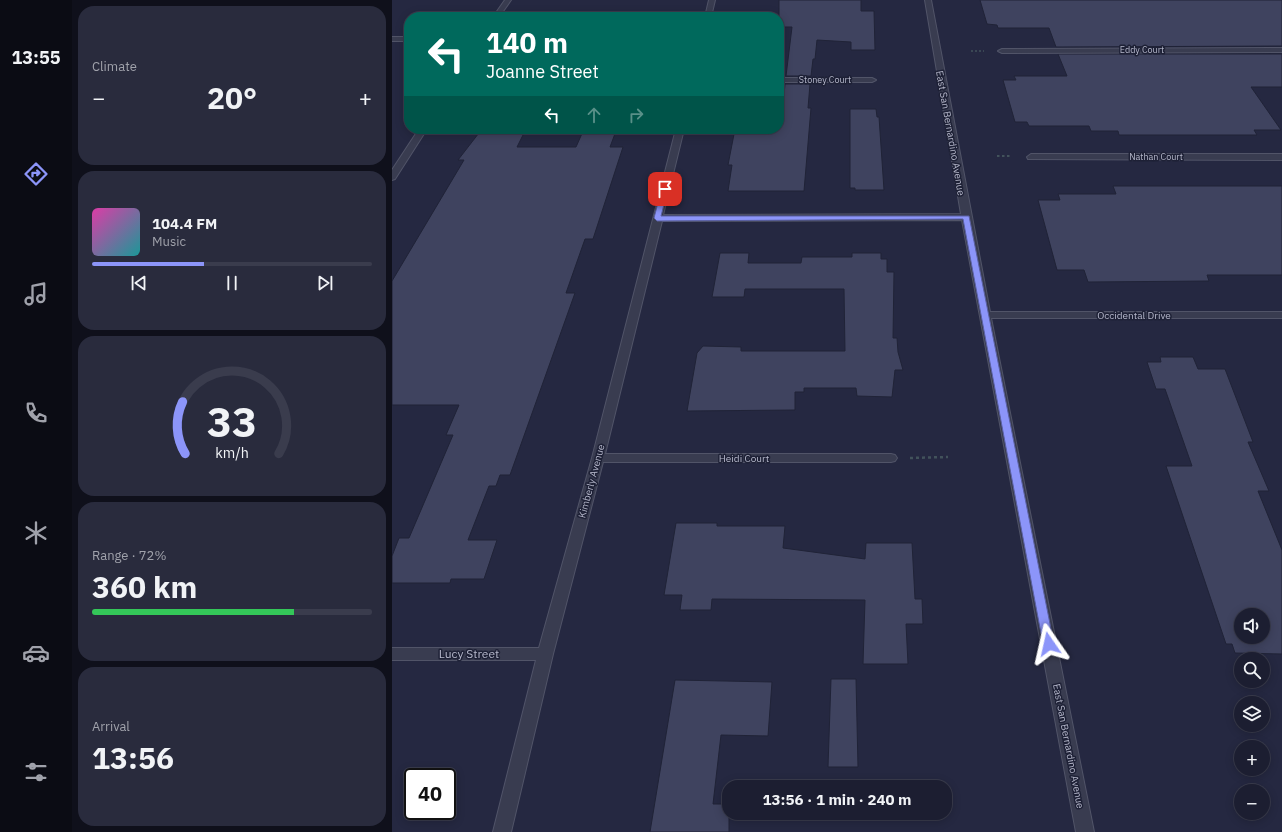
<!DOCTYPE html>
<html lang="en">
<head>
<meta charset="utf-8">
<style>
	body { margin:0; font-family:"IBM Plex Sans",sans-serif; background:#292b3d; color:#f1f3f6; height:100vh; display:flex; flex-direction:column; font-size:15px; white-space:nowrap }
	* { box-sizing:border-box; margin:0 }
	p { font-size:13px; color:#a0a2ab }
	.icon { flex:none; width:22px; height:22px; fill:none; stroke:currentColor; stroke-width:2; stroke-linecap:round; stroke-linejoin:round }
	.map { position:relative; flex:1; overflow:hidden }
	.drawer { display:flex; flex-direction:column; gap:6px; padding:6px; background:#0f101b; width:320px }
	.drawer>* { flex:none }
	.top-card { position:absolute; left:12px; top:12px; width:380px; height:122px; border-radius:16px; box-shadow:0 2px 10px #0003,0 0 0 1px #3a3c4d; background:#00695c; color:#fff; overflow:hidden }
	.tools { position:absolute; left:842px; top:608px; display:grid; gap:8px }
	.tools a { display:grid; place-items:center; width:36px; height:36px; border-radius:50%; background:#1c1e31; box-shadow:0 2px 10px #0003,0 0 0 1px #3a3c4d; font-size:20px }
	.speed { position:absolute; left:12px; top:768px; display:flex; gap:8px; font-size:20px; font-weight:700; text-align:center }
	.speed>* { display:grid; place-content:center; width:52px; height:52px; border-radius:50%; background:#1c1e31; box-shadow:0 2px 10px #0003,0 0 0 1px #3a3c4d; line-height:1 }
	.speed .limit { border:2px solid #111; border-radius:6px; background:#fff; color:#111 }
	.pin { position:absolute; display:grid; place-items:center; width:34px; height:34px; color:#fff; margin:-17px; border-radius:8px; box-shadow:0 2px 6px #0006 }
	.me { position:absolute; width:44px; margin:-22px; rotate:349deg; stroke-linejoin:round; filter:drop-shadow(0 0 3px #0008) }
	.turn { display:flex; align-items:center; gap:14px; height:84px; padding:0 16px; font-size:18px }
	.turn .icon { width:52px; height:52px; stroke-width:2.5 }
	.turn b { display:block; font-size:28px; line-height:34px }
	.lanes { display:flex; align-items:center; height:38px; padding:0 16px; background:#0003; justify-content:center; gap:20px; direction:ltr }
	.lanes .off { opacity:.35 }
	.big { font-size:30px; font-weight:700; line-height:1.1 }
	.drawer .card { flex:1; display:flex; flex-direction:column; justify-content:center; gap:6px; min-width:0; padding:0 14px; border-radius:16px; background:#292b3d }
	.drawer .dial { align-items:center; gap:0 }
	.dial svg { height:104px; overflow:visible; fill:none; stroke:#3a3c4d; stroke-width:7; stroke-linecap:round; text-anchor:middle }
	.dial text { fill:#f1f3f6; stroke:none }
	.song { display:flex; align-items:center; gap:12px }
	.cover { width:48px; height:48px; border-radius:6px; background:linear-gradient(135deg,hsl(320 70% 55%),hsl(180 70% 35%)) }
	.played { height:4px; border-radius:2px; background:linear-gradient(90deg,#8c95f9 40%,#3a3c4d 40%) }
	.keys { display:flex; justify-content:space-around; direction:ltr }
	.heat { display:flex; justify-content:space-between; align-items:center; font-size:22px; direction:ltr }
	.charge { height:6px; border-radius:3px; background:linear-gradient(90deg,#34c759 72%,#3a3c4d 0) }
	.trip { position:absolute; left:330px; top:780px; width:230px; height:40px; border-radius:16px; background:#1c1e31; box-shadow:0 2px 10px #0003,0 0 0 1px #3a3c4d; font-weight:700; line-height:40px; text-align:center }
	main { display:flex; flex:1; min-height:0 }
	.dock { display:flex; flex-direction:column; width:72px; justify-content:space-around; align-items:center; background:#0b0c14; color:#a0a2ab }
	.dock .icon { width:28px; height:28px }
	.dock .selected { color:#8c95f9 }
	.dock b { font-size:18px; color:#f1f3f6 }
	.map>svg:first-child { display:block }
	.building { fill:#3f435f; stroke:#202337; fill-rule:evenodd }
	.lines { fill:none; stroke-linecap:round; stroke-linejoin:round }
	.minor-casing { stroke:#515468; stroke-width:2 }
	.path-far2 { stroke:#42525b; stroke-width:1.5; stroke-dasharray:2 2; stroke-linecap:butt }
	.path-far1 { stroke:#42525b; stroke-width:2; stroke-dasharray:2.5 2.5; stroke-linecap:butt }
	.path { stroke:#42525b; stroke-width:2.5; stroke-dasharray:3 3; stroke-linecap:butt }
	.minor { fill:#393c50; fill-rule:evenodd }
	.route { fill:#8c95f9; stroke:#5b61a2 }
	.labels { text-anchor:middle; stroke-width:3; stroke-linejoin:round; paint-order:stroke }
	.far-street-label { font-size:9px; fill:#b6b8cb; stroke:#1e2136 }
	.street-label { font-size:10px; fill:#b6b8cb; stroke:#1e2136 }
	.near-street-label { font-size:12px; fill:#b6b8cb; stroke:#1e2136 }
</style>
</head>
<body>
<main>
<nav class="dock">
<b>13:55</b>
<svg class="icon selected" aria-label="directions" viewBox="0 0 24 24"><path d="M12 3l9 9-9 9-9-9zM9 14v-3h6M13 9l2 2-2 2"/></svg>
<svg class="icon" aria-label="music" viewBox="0 0 24 24"><path d="M9 18V5l10-2v13"/><circle cx="6" cy="18" r="3"/><circle cx="16" cy="16" r="3"/></svg>
<svg class="icon" aria-label="phone" viewBox="0 0 24 24"><path d="M5 4h4l2 5-3 2q2 4 5 5l2-3 5 2v4C11 20 4 13 5 4z"/></svg>
<svg class="icon" aria-label="climate" viewBox="0 0 24 24"><path d="M12 3v18M4 7l16 10M4 17L20 7"/></svg>
<svg class="icon" aria-label="car" viewBox="0 0 24 24"><path d="M5 17H2v-5l4-1 3-4h7l3 4 3 1v5h-3M9 17h6M6 11h13"/><circle cx="7" cy="17" r="2"/><circle cx="17" cy="17" r="2"/></svg>
<svg class="icon" aria-label="filters" viewBox="0 0 24 24"><path d="M4 7h16M4 17h16"/><circle cx="9" cy="7" r="2"/><circle cx="15" cy="17" r="2"/></svg>
</nav>
<section class="drawer">
<div class="card"><p>Climate</p>
<div class="heat"><a>−</a><b class="big">20°</b><a>+</a></div>
</div>
<div class="card">
<div class="song"><i class="cover"></i><div><b>104.4 FM</b><p>Music</p></div></div>
<div class="played"></div>
<div class="keys"><svg class="icon" aria-label="previous" viewBox="0 0 24 24"><path d="M18 5L8 12l10 7zM5 5v14"/></svg><svg class="icon" aria-label="pause" viewBox="0 0 24 24"><path d="M8 5v14M16 5v14"/></svg><svg class="icon" aria-label="next" viewBox="0 0 24 24"><path d="M6 5l10 7-10 7zM19 5v14"/></svg></div>
</div>
<div class="card dial"><svg viewBox="0 0 100 80">
<path d="M14 69A42 42 0 1 1 86 69"/>
<path d="M14 69A42 42 0 0 1 12 29" stroke="#8c95f9"/>
<text x="50" y="56" font-size="32" font-weight="700">33</text>
<text x="50" y="72" font-size="11">km/h</text>
</svg></div>
<div class="card"><p>Range · 72%</p><b class="big">360 km</b><div class="charge"></div></div>
<div class="card"><p>Arrival</p><b class="big">13:56</b></div>
</section>
<div class="map">
<svg width="890" height="832" viewBox="0 0 890 832">
	<rect width="100%" height="100%" fill="#252841"/>
	<g class="building">
		<polygon points="387,0 469,0 469,11 482,11 483,50 459,50 459,42 425,40 423,59 421,59 419,76 394,76 400,27 387,27"/>
		<polygon points="588,0 890,0 890,46 664,47 657,28 606,28 605,25 595,24"/>
		<polygon points="666,54 890,54 890,87 859,87 889,130 862,130 865,135 727,135 726,131 699,131 697,126 637,126 635,122 623,122 611,80 624,80 622,76 675,76"/>
		<polygon points="393,84 418,84 416,108 419,108 412,191 336,191 340,165 336,165 343,129 387,129 389,105 391,105"/>
		<polygon points="458,109 484,109 485,117 487,117 492,190 463,190 463,188 458,188"/>
		<polygon points="90,129 134,129 125,147 184,147 192,129 218,129 217,131 224,131 218,147 231,147 201,239 193,239 174,293 183,293 118,475 108,475 104,486 97,486 76,540 105,540 92,579 59,579 58,583 0,583 0,556 7,538 17,538 61,435 54,435 67,405 0,405 0,281 72,160 66,160"/>
		<polygon points="721,186 890,186 890,275 815,275 817,281 696,282 692,270 665,270 646,200 668,200 666,194 724,194"/>
		<polygon points="328,253 357,253 356,263 409,263 410,257 460,257 460,253 489,253 489,259 495,259 495,272 502,272 501,338 505,338 506,352 511,370 503,370 500,397 465,396 464,388 412,388 412,392 403,392 403,410 295,411 305,353 311,346 349,347 349,351 453,351 452,289 353,289 352,297 320,297"/>
		<path d="M768 357H801L806 369H833L861 442H856L877 491H866L890 550V654L843 653 840 644H834L774 466H800L773 389H764L755 362H769ZM849 615H871V637H849Z"/>
		<polygon points="284,523 325,523 325,526 393,526 391,548 473,559 474,543 520,543 523,599 530,599 531,624 514,624 516,664 471,664 473,600 320,599 319,610 288,610 290,595 272,595"/>
		<polygon points="439,679 464,679 466,767 436,767"/>
		<polygon points="283,680 380,682 376,736 329,735 321,804 337,804 337,832 258,832"/>
	</g>
	<g class="lines">
		<g class="minor-casing">
			<g id="minor">
				<polygon points="113,0 119,0 107,17 101,17"/>
				<polygon points="317,0 323,0 319,17 313,17"/>
				<polygon points="533,0 539,0 598,312 890,312 890,318 599,318 702,832 684,832 570,220 270,221 213,454 499,454 503,455 505,458 503,461 499,462 211,462 161,654 119,832 101,832 144,660 0,660 0,648 147,648 200,458 284,129 292,129 271,215 569,214"/>
				<rect x="0" y="37" width="17" height="4"/>
				<polygon points="890,48 890,52 610,53 606,51 610,49"/>
				<polygon points="387,78 480,78 484,80 480,82 387,82"/>
				<polygon points="27,129 35,129 3,179 0,180 0,170"/>
				<polygon points="639,154 890,154 890,160 636,159 635,157"/>
			</g>
		</g>
		<polyline class="path-far2" points="579,51 592,51"/>
		<polyline class="path-far1" points="605,156 620,156"/>
		<polyline class="path" points="518,458 556,457"/>
		<use href="#minor" class="minor"/>
	</g>
	<polygon class="route" points="270,187 276,189 269,216 577,216 662,644 661,647 657,649 653,647 651,644 571,219 265,221 262,218"/>
	<g class="labels">
		<g class="far-street-label">
			<text x="750" y="53">Eddy Court</text>
			<text x="433" y="83">Stoney Court</text>
			<text x="764" y="160">Nathan Court</text>
		</g>
		<g class="street-label">
			<text transform="translate(559 133) rotate(80)" y="4">East San Bernardino Avenue</text>
			<text x="742" y="319">Occidental Drive</text>
			<text x="352" y="462">Heidi Court</text>
			<text transform="translate(199 481) rotate(-75)" y="4">Kimberly Avenue</text>
			<text transform="translate(677 746) rotate(79)" y="4">East San Bernardino Avenue</text>
		</g>
		<g class="near-street-label">
			<text x="77" y="658">Lucy Street</text>
		</g>
	</g>
</svg>
<div class="tools">
<a><svg class="icon" aria-label="sound" viewBox="0 0 24 24"><path d="M4 9h4l5-4v14l-5-4H4zM17 9q2 3 0 6"/></svg></a>
<a><svg class="icon" aria-label="search" viewBox="0 0 24 24"><circle cx="10" cy="10" r="6"/><path d="M15 15l6 6"/></svg></a>
<a><svg class="icon" aria-label="layers" viewBox="0 0 24 24"><path d="M12 4l9 5-9 5-9-5zM3 14l9 5 9-5"/></svg></a>
<a>+</a>
<a>−</a>
</div>
<div class="speed"><div class="limit">40</div></div>
<div class="pin" style="left:273px;top:189px;background:#d93025"><svg class="icon" aria-label="arrive" viewBox="0 0 24 24"><path d="M6 21V4h12l-3 4 3 4H6"/></svg></div>
<svg class="me" style="left:657px;top:644px" viewBox="-20 -20 40 40"><path d="M0-17L14 15 0 8-14 15z" fill="#8c95f9" stroke="#fff" stroke-width="4"/></svg>
<div class="trip">13:56 · 1 min · 240 m</div>
<div class="top-card">
<div class="turn"><svg class="icon" aria-label="left" viewBox="0 0 24 24"><path d="M17 20v-9H6M10 6l-5 5 5 5"/></svg><div><b>140 m</b>Joanne Street</div></div>
<div class="lanes"><svg class="icon" aria-label="left" viewBox="0 0 24 24"><path d="M17 20v-9H6M10 6l-5 5 5 5"/></svg><svg class="icon off" aria-label="ahead" viewBox="0 0 24 24"><path d="M12 20V5M6 11l6-6 6 6"/></svg><svg class="icon off" aria-label="right" viewBox="0 0 24 24"><path d="M7 20v-9h11M14 6l5 5-5 5"/></svg></div>
</div>
</div>
</main>
</body>
</html>
